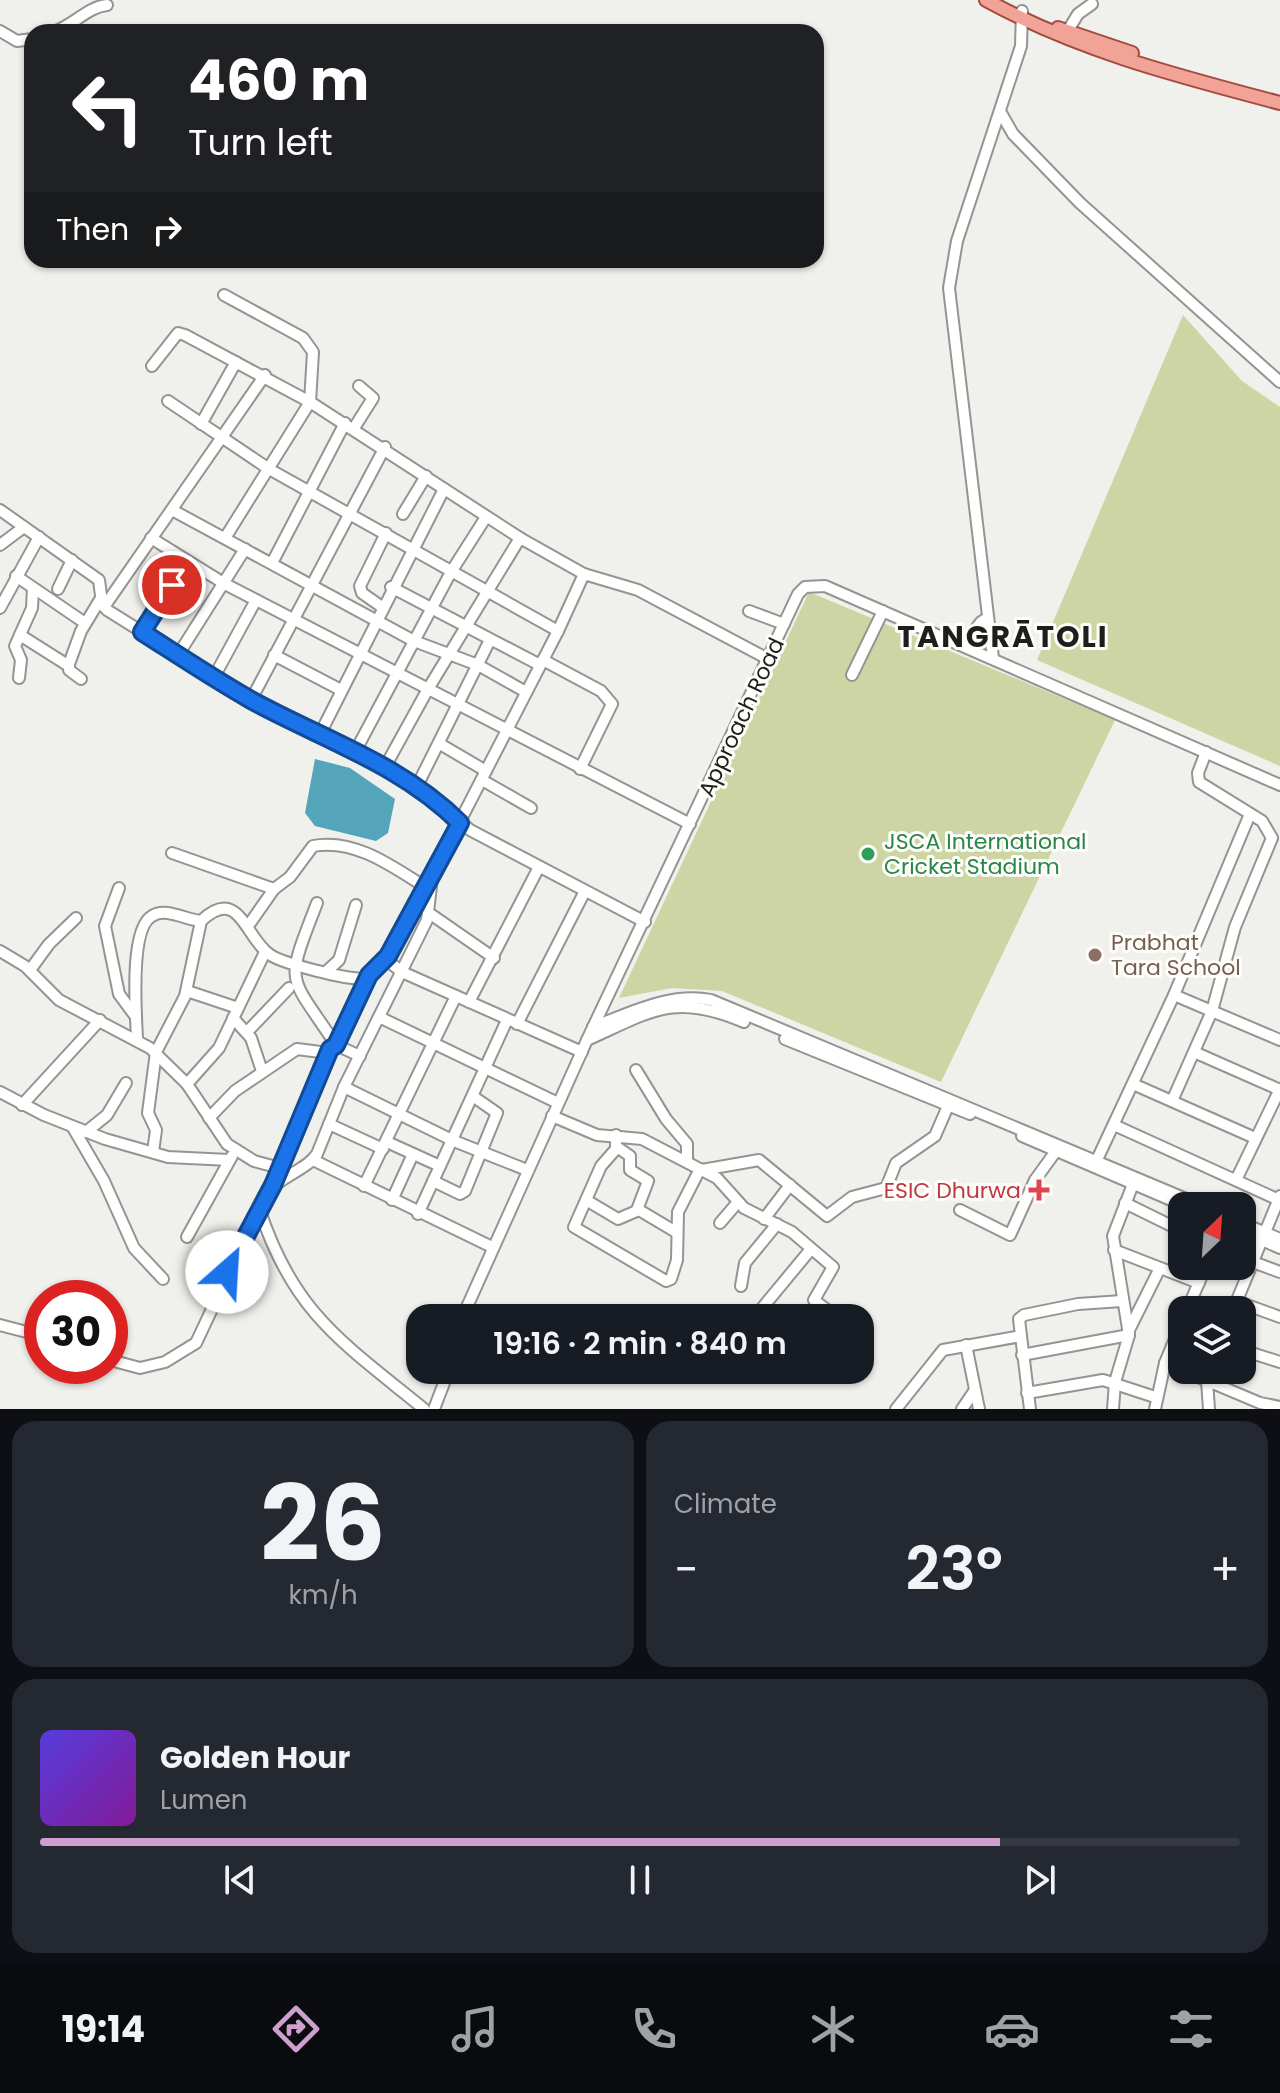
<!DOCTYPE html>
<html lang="en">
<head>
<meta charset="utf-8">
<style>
	body { margin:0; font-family:Poppins,sans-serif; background:#242831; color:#f1f3f6; height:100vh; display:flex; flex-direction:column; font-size:30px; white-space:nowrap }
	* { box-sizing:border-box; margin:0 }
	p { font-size:26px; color:#9ea1a6 }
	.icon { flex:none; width:44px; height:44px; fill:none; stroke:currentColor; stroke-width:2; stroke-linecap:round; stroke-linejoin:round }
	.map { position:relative; height:1409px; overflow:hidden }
	.drawer { display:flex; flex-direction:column; gap:12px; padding:12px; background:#0d0f14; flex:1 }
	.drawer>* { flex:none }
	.top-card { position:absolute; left:24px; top:24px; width:800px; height:244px; border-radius:24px; box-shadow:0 2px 6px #0004; background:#202124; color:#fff; overflow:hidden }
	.needle { width:52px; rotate:25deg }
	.fabs { position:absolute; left:1168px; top:1192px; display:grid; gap:16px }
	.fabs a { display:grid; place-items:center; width:88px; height:88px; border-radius:16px; background:#171b24; box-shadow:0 2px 6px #0004; font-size:40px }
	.speed { position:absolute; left:24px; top:1280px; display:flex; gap:16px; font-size:40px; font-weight:700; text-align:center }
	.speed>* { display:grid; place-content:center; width:104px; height:104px; border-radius:50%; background:#171b24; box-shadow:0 2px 6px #0004; line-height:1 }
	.speed .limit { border:12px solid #d22; background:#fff; color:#111 }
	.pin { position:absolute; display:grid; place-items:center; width:68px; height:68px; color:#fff; margin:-34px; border:4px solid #fff; border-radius:50%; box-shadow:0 2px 8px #0007 }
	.me { position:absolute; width:88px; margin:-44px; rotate:26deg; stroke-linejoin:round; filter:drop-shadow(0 0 6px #0008) }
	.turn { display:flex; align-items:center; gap:28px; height:168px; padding:0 32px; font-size:36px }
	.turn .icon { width:104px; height:104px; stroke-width:2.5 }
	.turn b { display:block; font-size:56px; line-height:68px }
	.then { display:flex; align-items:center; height:76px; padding:0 32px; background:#0003; gap:16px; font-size:30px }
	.big { font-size:60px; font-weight:600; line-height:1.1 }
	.drawer .widget { flex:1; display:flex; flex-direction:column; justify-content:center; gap:12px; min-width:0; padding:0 28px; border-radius:24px; background:#242831 }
	.drawer .dial { align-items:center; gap:0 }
	.dial b { font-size:104px; line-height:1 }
	.song { display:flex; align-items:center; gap:24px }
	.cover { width:96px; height:96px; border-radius:12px; background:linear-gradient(135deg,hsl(250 70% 55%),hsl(290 70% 35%)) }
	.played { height:8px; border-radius:4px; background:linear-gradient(90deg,#cda0d0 80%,#363941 80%) }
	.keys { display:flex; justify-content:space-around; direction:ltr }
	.heat { display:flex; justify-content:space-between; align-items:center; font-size:44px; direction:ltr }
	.drawer .tiles { flex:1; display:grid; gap:12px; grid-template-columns:1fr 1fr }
	.widget:last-child { grid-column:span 2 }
	.trip { position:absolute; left:406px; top:1304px; width:468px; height:80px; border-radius:24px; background:#171b24; box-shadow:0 2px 6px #0004; font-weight:600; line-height:80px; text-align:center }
	.dock { display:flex; height:128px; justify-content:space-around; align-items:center; background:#090b0e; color:#9ea1a6 }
	.dock .icon { width:56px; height:56px }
	.dock .active { color:#cda0d0 }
	.dock b { font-size:36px; color:#f1f3f6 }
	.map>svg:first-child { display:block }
	.green { fill:#ccd5a3 }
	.water { fill:#55a5ba }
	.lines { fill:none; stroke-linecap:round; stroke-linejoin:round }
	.minor-casing { stroke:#959491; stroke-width:14 }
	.major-casing { stroke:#a24c40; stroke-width:16 }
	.minor { stroke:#fff; stroke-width:10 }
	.major { stroke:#f2a398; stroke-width:12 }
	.route-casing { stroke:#114b97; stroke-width:20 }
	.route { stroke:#1a73e8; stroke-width:14 }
	.leisure-dot { fill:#2e9e5b; stroke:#fefdf9; stroke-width:3 }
	.education-dot { fill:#8d6e63; stroke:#fefdf9; stroke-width:3 }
	.health-dot { fill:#e0444e; stroke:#fefdf9; stroke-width:3 }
	.labels { text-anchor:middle; stroke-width:6; stroke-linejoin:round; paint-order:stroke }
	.street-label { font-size:22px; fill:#1e1e1c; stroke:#fefdf9 }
	.leisure-label { font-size:22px; fill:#27864d; stroke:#fefdf9; text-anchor:start }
	.education-label { font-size:22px; fill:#785e54; stroke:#fefdf9; text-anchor:start }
	.health-label { font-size:22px; fill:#be3a42; stroke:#fefdf9; text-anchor:end }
	.district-label { font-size:30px; font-weight:bold; letter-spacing:2px; fill:#1e1e1c; stroke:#fefdf9 }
</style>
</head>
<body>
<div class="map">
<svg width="1280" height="1409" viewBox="0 0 1280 1409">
	<rect width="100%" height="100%" fill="#f0f0ec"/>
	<g class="green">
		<polygon points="1183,315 1242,381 1280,407 1280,766 1037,660"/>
		<polygon points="809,592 1115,720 941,1082 722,991 672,988 619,998"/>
	</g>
	<polygon class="water" points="315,759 350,768 395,799 388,833 376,841 315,826 305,813"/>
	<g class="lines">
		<g class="minor-casing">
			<g id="minor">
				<polyline points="0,31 17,41 32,39"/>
				<path d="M53 32C73 26 87 7 107 5"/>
				<polyline points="1067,32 1078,14 1092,4"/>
				<polyline points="1001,113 1013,134 1080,203 1280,382"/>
				<polyline points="224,295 303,338 313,352 310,402 225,538"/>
				<polyline points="152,366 178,333 185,335 310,402 520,538 584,574 638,590 768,659"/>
				<polyline points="168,401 269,469 558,631"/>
				<polyline points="201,424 236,362"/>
				<polyline points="354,428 373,398 359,386"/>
				<polyline points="0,510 99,580 102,603 107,610 251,700 385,767 430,795 470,830 645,922"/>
				<polyline points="174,511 414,641 478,665 526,692"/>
				<polyline points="403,514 426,476"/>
				<polyline points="151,538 225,584 690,824"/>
				<polyline points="0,545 24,527"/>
				<polyline points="272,563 345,423"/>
				<polyline points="16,576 85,623"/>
				<polyline points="391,587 540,665"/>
				<polyline points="58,589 72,560"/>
				<polyline points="104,607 265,375"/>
				<polyline points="382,607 362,593 360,586 386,533"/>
				<polyline points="0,608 39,537"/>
				<polyline points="749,611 784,624"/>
				<polyline points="142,632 187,561"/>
				<polyline points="20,635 69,666"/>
				<polyline points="964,645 981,622"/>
				<polyline points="975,650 984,620"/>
				<polyline points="178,655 245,549"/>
				<polyline points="274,655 341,690"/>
				<polyline points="993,658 949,288 957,241 1021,46 1022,11"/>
				<polyline points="543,660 601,691 612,704 580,769"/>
				<polyline points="852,675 883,611"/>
				<polyline points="214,677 256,600"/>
				<polyline points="19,678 21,660 15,646 32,608 33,588"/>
				<polyline points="81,679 69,670 69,664 81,631 101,598"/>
				<polyline points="251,700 385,447"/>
				<polyline points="320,734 444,489"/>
				<polyline points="440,744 486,771"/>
				<polyline points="356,750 451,572 486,517"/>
				<polyline points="385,767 428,689 520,538"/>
				<polyline points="482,780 531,808"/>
				<polyline points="417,786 490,640"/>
				<polyline points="172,853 274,889"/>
				<polyline points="119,888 105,926 119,994 136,1017"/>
				<path d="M317 903C284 988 288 972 336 1045"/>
				<polyline points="429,913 494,958"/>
				<path d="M248 926 274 889 290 877 313 846C354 838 392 866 425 887"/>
				<polyline points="0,951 25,966 59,1000 150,1048 187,1084 227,1144 254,1161 280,1168"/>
				<polyline points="30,970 49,944 76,918"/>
				<polyline points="327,971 339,960 356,905"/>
				<polyline points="187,991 238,1008"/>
				<polyline points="1174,995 1250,814"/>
				<polyline points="469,1002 539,867"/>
				<polyline points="379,1017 558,1103"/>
				<polyline points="233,1018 251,1038 262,1071"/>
				<polyline points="517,1024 585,891"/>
				<path d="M593 1027C630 1013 670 992 711 1000L1203 1206"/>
				<polyline points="247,1032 289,988"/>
				<path d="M137 1038C136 1014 129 929 152 916 166 907 186 920 201 921 239 885 245 937 269 954 280 963 354 982 365 978 374 974 382 962 388 956"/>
				<polyline points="785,1039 970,1114"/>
				<path d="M587 1040C652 1011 674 992 744 1022"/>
				<polyline points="336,1045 369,975"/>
				<polyline points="582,1052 402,972 388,961 558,631 584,574"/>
				<polyline points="1194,1052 1278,1089"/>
				<polyline points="636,1070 666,1119 687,1144 687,1162"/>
				<polyline points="187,1084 219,1048 265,952"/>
				<polyline points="1133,1084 1255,1138"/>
				<polyline points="344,1087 454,1141 527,1170"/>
				<polyline points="0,1092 44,1115 105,1139 168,1157 229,1160"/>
				<polyline points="1172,1101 1212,1011 1235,927 1272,838 1262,821 1199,782 1198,773 1206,752"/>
				<polyline points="22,1105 100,1020"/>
				<polyline points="552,1116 597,1135 642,1139 717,1178 744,1208 792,1232 833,1267 814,1300 831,1313"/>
				<polyline points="209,1118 235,1091 297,1049 328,1053"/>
				<polyline points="329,1124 383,1149"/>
				<polyline points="1114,1125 1279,1200"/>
				<polyline points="72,1126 104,1181 134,1248 163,1279"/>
				<polyline points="86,1132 107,1115 126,1083"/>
				<polyline points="616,1135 616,1149 601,1166 574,1227 666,1281 671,1279 677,1260 678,1212 700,1169"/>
				<polyline points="1022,1136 1185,1206"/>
				<polyline points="387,1142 440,1166"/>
				<polyline points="617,1147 630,1156 630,1170 648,1181 637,1210"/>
				<polyline points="153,1152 156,1130 148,1113 156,1052 185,996 201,921"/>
				<polyline points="313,1160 492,1247"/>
				<polyline points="1095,1164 1174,995 1280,1040"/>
				<polyline points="702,1170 759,1160 827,1216 852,1197 886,1188 896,1163 935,1136 948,1106"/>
				<polyline points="278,1172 330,1049 336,1045 360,1056"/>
				<polyline points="1236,1180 1280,1089"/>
				<polyline points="433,1181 460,1194 465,1191 497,1113 474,1097"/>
				<polyline points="364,1186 456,996"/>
				<polyline points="392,1200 413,1154"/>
				<polyline points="586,1200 618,1219 639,1210 676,1232"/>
				<polyline points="1125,1203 1182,1231"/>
				<path d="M259 1208C293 1313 343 1343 424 1409"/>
				<polyline points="960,1210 1010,1235 1035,1180 1056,1151"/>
				<polyline points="418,1214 507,1020"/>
				<polyline points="764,1219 790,1185"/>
				<polyline points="720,1223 738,1202"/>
				<polyline points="1242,1223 1280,1239"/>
				<polyline points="1242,1231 1280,1248"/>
				<polyline points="187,1237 232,1156"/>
				<polyline points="1114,1250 1199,1283"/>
				<polyline points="1242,1258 1280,1272"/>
				<polyline points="741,1286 745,1263 777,1224"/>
				<polyline points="1236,1301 1280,1317"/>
				<polyline points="763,1307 811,1249"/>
				<polyline points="1187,1310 1206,1266"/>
				<polyline points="1233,1310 1280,1196"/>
				<polyline points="462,1318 587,1040 798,594 805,587 825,586 1280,785"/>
				<polyline points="0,1325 42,1336"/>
				<polyline points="1128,1332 1160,1268"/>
				<polyline points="1021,1336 1019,1319 1024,1315 1078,1304 1122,1301"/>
				<polyline points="966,1345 979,1409"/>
				<polyline points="1242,1350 1280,1362"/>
				<polyline points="1022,1355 1129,1335"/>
				<path d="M110 1360 140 1368 165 1362 196 1343 266 1194C280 1176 307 1170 317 1154L344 1087 427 920 432 878"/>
				<polyline points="1165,1363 1260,1403 1280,1407"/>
				<polyline points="1207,1381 1209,1409"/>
				<polyline points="1027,1393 1103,1380 1155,1397"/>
				<polyline points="434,1409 449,1370"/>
				<polyline points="896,1409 943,1350 1021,1336 1030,1409"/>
				<polyline points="962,1409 975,1390"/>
				<polyline points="1113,1409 1115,1382 1129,1335 1113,1236 1133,1184"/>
				<polyline points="1155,1409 1165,1363 1182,1322"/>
			</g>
		</g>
		<g class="major-casing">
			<g id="major">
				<path d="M986 0C1079 51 1178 76 1280 103"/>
				<polyline points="1058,28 1132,53"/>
			</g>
		</g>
		<use href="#minor" class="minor"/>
		<use href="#major" class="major"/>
	</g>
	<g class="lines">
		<g class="route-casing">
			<path id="route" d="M172 585 142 632C178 655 214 679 251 700 322 739 401 764 460 823L388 956 369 975 336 1045 330 1049 273 1185 227 1272"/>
		</g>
		<use href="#route" class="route"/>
	</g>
	<circle class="leisure-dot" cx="868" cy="854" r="8"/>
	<circle class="education-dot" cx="1095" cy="955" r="8"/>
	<path class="health-dot" d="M1035 1178h8v8h8v8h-8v8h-8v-8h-8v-8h8z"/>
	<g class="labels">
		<g class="street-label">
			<text transform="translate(741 717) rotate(-65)" y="8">Approach Road</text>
		</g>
		<g class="leisure-label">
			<text x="884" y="849">JSCA International<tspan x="884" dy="25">Cricket Stadium</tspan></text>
		</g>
		<g class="education-label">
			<text x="1111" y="950">Prabhat<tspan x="1111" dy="25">Tara School</tspan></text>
		</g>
		<g class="health-label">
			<text x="1021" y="1198">ESIC Dhurwa</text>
		</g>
		<g class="district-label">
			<text x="1003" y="647">TANGRĀTOLI</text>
		</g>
	</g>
</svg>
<div class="fabs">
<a><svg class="needle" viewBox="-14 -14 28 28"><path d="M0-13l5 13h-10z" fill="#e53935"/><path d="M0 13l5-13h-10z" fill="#9ea1a6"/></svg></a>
<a><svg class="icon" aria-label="layers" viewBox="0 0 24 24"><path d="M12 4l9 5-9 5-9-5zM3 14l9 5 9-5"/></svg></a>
</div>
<div class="speed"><div class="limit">30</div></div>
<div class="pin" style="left:172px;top:585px;background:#d93025"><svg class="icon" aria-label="arrive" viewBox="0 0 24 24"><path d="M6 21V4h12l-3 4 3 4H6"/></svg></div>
<svg class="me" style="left:227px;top:1272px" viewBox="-20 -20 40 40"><circle r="19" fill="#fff"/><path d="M0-13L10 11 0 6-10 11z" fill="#1a73e8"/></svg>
<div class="trip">19:16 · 2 min · 840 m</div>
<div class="top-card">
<div class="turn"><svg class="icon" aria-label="left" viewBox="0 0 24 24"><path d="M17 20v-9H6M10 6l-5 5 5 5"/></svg><div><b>460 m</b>Turn left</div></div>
<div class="then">Then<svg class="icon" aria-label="right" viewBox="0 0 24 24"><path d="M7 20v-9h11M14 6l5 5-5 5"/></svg></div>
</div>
</div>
<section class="drawer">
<div class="tiles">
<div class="widget dial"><b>26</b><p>km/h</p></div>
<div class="widget"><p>Climate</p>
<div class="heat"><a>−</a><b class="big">23°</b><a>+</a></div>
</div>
<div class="widget">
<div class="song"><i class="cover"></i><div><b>Golden Hour</b><p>Lumen</p></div></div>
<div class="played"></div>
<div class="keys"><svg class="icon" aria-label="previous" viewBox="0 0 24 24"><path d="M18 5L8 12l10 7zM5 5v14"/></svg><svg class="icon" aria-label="pause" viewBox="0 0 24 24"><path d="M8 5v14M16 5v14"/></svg><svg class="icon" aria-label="next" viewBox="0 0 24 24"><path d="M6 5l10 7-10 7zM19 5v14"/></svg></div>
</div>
</div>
</section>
<nav class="dock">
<b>19:14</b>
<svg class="icon active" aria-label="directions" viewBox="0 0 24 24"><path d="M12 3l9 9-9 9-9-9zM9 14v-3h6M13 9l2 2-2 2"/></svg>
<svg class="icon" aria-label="music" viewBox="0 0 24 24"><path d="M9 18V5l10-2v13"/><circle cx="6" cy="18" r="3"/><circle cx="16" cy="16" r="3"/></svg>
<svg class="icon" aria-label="phone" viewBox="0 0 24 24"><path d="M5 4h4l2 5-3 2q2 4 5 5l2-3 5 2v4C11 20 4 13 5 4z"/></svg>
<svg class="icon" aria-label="climate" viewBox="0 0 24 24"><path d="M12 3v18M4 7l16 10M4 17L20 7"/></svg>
<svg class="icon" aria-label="car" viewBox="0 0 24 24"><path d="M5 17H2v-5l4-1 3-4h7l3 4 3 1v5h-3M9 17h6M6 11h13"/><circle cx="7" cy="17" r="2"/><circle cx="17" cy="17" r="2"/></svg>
<svg class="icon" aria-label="filters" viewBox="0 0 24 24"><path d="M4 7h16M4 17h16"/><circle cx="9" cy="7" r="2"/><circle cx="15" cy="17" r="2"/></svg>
</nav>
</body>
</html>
